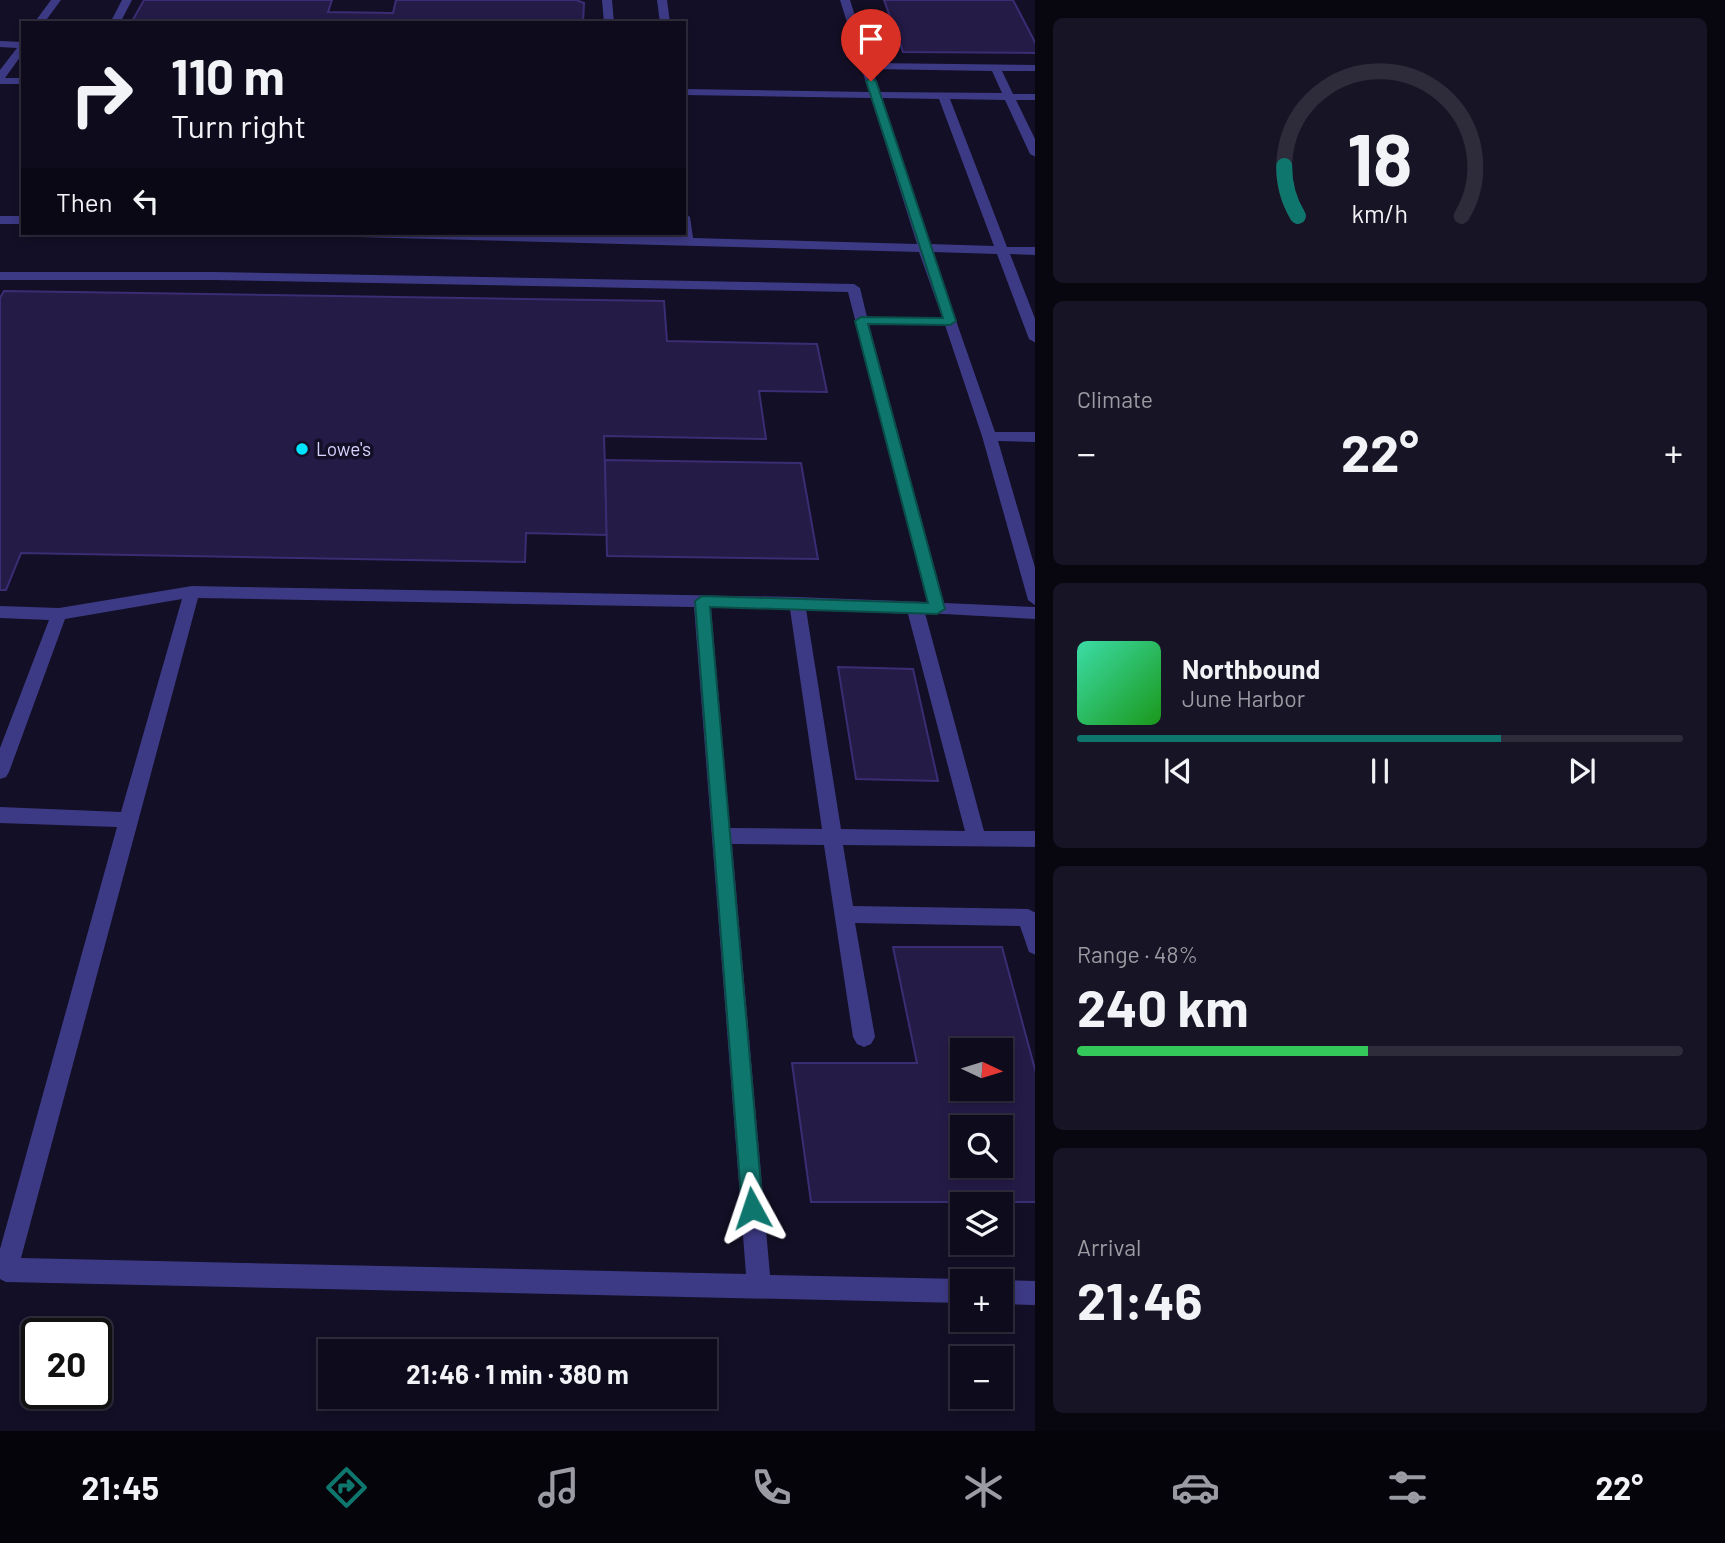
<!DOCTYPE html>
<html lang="en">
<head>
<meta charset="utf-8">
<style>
	body { margin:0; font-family:Barlow,sans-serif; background:#171425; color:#f1f3f6; height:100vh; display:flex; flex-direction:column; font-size:26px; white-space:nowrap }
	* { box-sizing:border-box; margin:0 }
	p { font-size:23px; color:#9b9ba3 }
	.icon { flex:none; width:38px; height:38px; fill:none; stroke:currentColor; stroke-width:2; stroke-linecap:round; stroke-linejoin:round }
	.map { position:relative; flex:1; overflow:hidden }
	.sheet { display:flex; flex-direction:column; gap:18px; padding:18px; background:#08060f; width:690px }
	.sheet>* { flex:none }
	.banner { position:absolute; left:21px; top:21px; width:665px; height:214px; border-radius:0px; box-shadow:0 4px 10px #0003,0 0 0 2px #2e2b3b; background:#0e0b1c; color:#f1f3f6; overflow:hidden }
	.needle { width:46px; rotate:94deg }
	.buttons { position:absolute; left:950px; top:1038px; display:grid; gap:14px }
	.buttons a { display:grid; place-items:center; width:63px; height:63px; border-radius:0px; background:#0e0b1c; box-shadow:0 4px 10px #0003,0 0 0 2px #2e2b3b; font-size:35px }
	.speed { position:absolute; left:21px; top:1318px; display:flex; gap:14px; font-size:35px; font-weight:700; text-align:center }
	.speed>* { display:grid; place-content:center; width:91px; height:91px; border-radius:50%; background:#0e0b1c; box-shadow:0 4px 10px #0003,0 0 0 2px #2e2b3b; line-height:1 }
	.speed .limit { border:4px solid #111; border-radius:10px; background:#fff; color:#111 }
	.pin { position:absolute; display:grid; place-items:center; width:60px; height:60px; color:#fff; margin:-72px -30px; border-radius:50% 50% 50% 0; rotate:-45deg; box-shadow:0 0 7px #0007 }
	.pin .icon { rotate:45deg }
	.me { position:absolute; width:77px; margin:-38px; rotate:355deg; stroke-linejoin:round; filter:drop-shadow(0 0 5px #0008) }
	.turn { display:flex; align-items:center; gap:24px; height:147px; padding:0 35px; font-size:32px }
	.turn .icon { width:91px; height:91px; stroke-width:2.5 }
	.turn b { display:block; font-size:49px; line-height:60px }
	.then { display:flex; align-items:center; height:66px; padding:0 35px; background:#0003; gap:14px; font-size:26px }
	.big { font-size:52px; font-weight:700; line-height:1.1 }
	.sheet .card { flex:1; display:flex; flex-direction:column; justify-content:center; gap:10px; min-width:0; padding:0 24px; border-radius:10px; background:#171425 }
	.sheet .dial { align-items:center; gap:0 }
	.dial svg { height:182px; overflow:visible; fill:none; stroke:#2e2b3b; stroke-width:7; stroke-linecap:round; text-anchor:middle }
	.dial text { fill:#f1f3f6; stroke:none }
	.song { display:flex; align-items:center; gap:21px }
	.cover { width:84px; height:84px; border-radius:10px; background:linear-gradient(135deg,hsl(160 70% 55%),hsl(120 70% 35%)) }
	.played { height:7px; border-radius:4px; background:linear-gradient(90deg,#0f766e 70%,#2e2b3b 70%) }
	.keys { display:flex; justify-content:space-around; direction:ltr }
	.heat { display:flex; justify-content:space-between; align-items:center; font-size:38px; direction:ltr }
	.charge { height:10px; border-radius:5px; background:linear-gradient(90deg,#34c759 48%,#2e2b3b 0) }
	.trip { position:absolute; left:318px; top:1339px; width:399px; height:70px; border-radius:0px; background:#0e0b1c; box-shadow:0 4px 10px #0003,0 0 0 2px #2e2b3b; font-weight:700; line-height:70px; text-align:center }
	.tabs { display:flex; height:112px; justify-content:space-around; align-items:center; background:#06040b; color:#9b9ba3 }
	.tabs .icon { width:49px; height:49px }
	.tabs .selected { color:#0f766e }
	.tabs b { font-size:32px; color:#f1f3f6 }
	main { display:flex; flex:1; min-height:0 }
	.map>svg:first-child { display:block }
	.building { fill:#241b47; stroke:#3b2d73; stroke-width:2; fill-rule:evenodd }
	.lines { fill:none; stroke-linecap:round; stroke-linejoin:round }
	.minor { fill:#3d3a85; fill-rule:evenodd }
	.route { fill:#0f766e; stroke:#0a4d48; stroke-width:2 }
	.poi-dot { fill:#00e5ff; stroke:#130f26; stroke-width:2.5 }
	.labels { text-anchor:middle; stroke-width:7; stroke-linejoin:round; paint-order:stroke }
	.poi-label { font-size:19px; fill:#d9d4ff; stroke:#130f26; text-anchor:start }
</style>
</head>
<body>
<main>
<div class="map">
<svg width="1036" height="1431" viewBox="0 0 1036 1431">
	<rect width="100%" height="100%" fill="#130f26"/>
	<g class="building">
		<polygon points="144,0 332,0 328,12 393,13 396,0 576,0 584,3 583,23 131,23"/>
		<polygon points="884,0 1013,0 1036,44 1036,53 903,52"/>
		<polygon points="4,291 664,301 667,341 817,344 827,392 759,391 766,439 604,436 607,535 526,533 525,562 21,553 6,590 0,590 0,298"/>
		<polygon points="605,460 801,463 818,559 607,556"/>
		<polygon points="838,667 913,669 938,781 856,779"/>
		<path d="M893 947H1002L1036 1073V1202H811L792 1063H917ZM962 1050H1001V1088H962ZM962 1127H1001V1166H962Z"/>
	</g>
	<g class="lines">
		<g class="minor">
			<polygon points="51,0 61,0 44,23 34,23"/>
			<polygon points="122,0 132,0 120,23 110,23"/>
			<polygon points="602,0 612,0 614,23 604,23"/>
			<polygon points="657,0 667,0 670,23 660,23"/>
			<path d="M840 0H850L870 63 1036 65V71H1002L1013 94H1036V100H1016L1036 141V157L1030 154 1005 100 950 99 1007 247H1036V255L1010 254 1036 321V343L1029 339 997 254 932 252 995 432H1036V442L998 441 1036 571V606L1028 600 982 436 945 325H869L944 603 1036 607V619L925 613 984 831H1036V847L843 845 853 906 1028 909 1036 913V955L1029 952 1020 926 855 923 875 1037 871 1044 864 1047 857 1044 853 1037 824 845 732 844 770 1275 962 1279 967 1281H962V1303L6 1282 0 1279V1249L117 827 0 823V807L121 812 182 599 65 619 9 772 6 777 0 779V748L49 620 0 618V606L59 608 192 586 797 597 927 602 848 292 214 280H0V272H214L854 284 860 288 867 317H942L919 252 357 237 351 233 680 237V233H684V213L690 217 693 238 917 244 871 98 684 95V89L869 92ZM872 69 992 71 1002 93 880 92ZM882 98 939 99 994 246 929 244ZM198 598 694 607 746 1274 21 1258ZM711 607 790 609 822 829 730 828ZM806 609 908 614 965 831 841 829Z"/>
			<polygon points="0,41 23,42 23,53 5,78 23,78 23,84 0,84 0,70 17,48 0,47"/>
			<rect x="0" y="216" width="23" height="8"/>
			<polygon points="1001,1280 1036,1281 1036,1305 1001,1304 1001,1281 999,1281"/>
		</g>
	</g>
	<polygon class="route" points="871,78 876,81 956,321 950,325 868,324 945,609 937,614 710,607 763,1208 760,1215 752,1218 745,1215 742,1208 695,601 702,596 928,603 855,321 861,317 943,318 866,81"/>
	<circle class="poi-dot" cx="302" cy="449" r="7"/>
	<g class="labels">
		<g class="poi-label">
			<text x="316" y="456">Lowe's</text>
		</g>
	</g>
</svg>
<div class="buttons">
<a><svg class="needle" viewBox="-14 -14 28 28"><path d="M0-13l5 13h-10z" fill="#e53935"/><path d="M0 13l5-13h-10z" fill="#9b9ba3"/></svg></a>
<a><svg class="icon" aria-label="search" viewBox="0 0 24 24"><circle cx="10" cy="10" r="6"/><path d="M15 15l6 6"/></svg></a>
<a><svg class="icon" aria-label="layers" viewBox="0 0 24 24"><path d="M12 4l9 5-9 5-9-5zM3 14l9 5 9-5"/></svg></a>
<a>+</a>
<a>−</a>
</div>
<div class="speed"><div class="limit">20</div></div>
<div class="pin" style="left:871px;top:81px;background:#d93025"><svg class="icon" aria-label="arrive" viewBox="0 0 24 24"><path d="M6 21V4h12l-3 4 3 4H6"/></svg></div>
<svg class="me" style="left:752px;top:1208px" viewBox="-20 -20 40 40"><path d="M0-17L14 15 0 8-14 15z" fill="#0f766e" stroke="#fff" stroke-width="4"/></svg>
<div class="trip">21:46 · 1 min · 380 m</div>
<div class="banner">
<div class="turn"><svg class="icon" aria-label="right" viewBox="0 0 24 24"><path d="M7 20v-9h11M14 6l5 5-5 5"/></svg><div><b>110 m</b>Turn right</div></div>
<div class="then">Then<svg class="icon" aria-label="left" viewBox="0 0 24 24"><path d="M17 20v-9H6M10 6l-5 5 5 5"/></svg></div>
</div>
</div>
<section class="sheet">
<div class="card dial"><svg viewBox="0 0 100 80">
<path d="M14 69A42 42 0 1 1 86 69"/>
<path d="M14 69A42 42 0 0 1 8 47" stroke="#0f766e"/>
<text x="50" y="56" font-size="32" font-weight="700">18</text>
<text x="50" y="72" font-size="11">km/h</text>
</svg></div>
<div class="card"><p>Climate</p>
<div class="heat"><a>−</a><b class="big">22°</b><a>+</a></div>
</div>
<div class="card">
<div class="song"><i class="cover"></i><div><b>Northbound</b><p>June Harbor</p></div></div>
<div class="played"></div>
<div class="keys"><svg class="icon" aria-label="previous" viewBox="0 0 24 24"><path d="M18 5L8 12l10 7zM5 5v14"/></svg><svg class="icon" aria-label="pause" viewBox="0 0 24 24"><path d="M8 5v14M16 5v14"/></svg><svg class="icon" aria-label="next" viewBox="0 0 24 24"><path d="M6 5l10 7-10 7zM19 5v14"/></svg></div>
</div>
<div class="card"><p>Range · 48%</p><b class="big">240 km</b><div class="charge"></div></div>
<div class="card"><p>Arrival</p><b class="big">21:46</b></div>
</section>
</main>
<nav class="tabs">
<b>21:45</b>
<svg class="icon selected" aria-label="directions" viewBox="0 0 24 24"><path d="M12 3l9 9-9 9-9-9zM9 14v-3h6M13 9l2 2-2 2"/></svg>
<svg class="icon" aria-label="music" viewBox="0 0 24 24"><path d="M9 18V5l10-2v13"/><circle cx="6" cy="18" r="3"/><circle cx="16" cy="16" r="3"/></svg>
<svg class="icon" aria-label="phone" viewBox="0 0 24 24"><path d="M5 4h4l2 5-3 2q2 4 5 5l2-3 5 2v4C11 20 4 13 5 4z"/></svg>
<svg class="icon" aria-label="climate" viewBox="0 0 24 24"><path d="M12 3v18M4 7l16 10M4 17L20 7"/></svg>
<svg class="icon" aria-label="car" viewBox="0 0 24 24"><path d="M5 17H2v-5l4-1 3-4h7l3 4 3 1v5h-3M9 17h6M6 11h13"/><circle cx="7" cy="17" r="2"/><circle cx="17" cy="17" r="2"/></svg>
<svg class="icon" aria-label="filters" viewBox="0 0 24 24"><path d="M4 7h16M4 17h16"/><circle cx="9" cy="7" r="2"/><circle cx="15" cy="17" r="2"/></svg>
<b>22°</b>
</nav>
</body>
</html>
